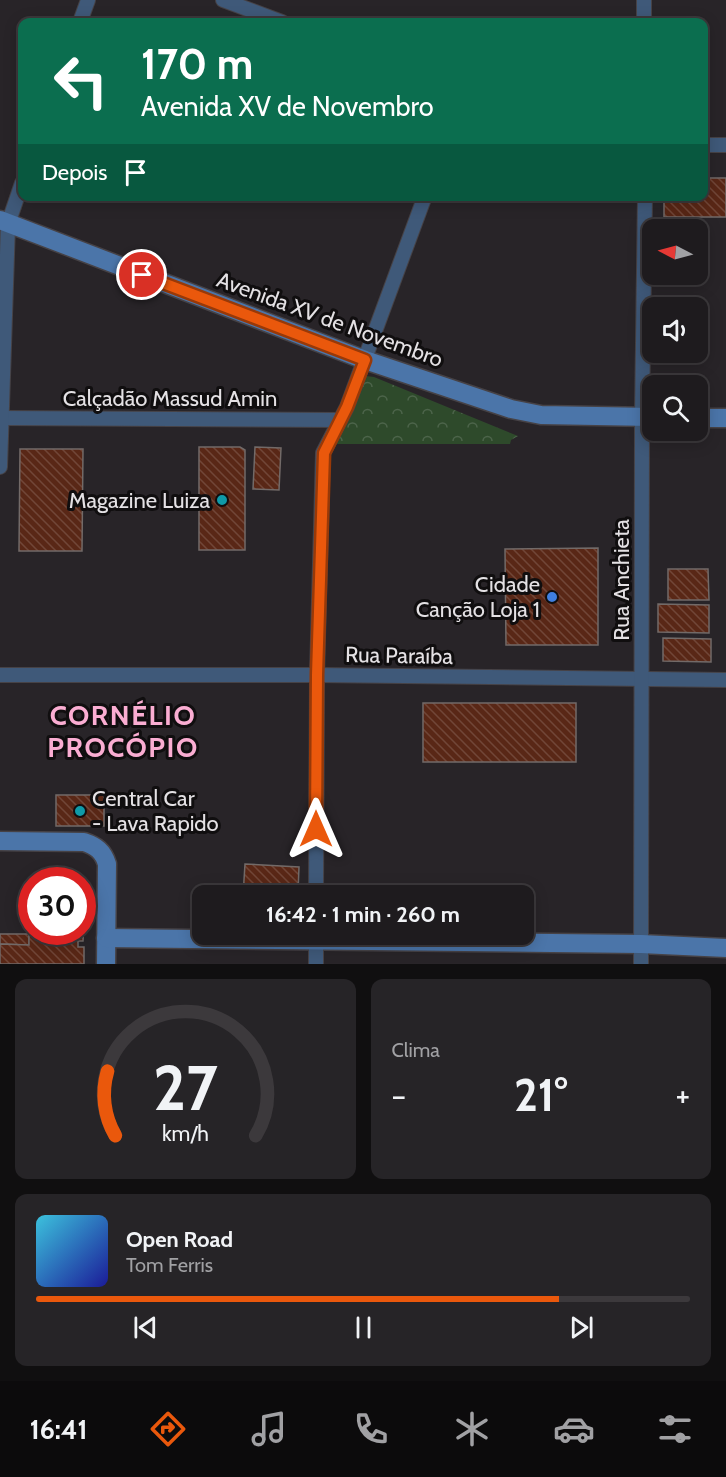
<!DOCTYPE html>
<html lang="pt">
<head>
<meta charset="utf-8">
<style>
	body { margin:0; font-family:Cabin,sans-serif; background:#262427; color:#f1f3f6; height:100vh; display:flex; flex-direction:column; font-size:22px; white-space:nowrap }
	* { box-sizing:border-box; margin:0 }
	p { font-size:20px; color:#a1a1a4 }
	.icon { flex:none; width:33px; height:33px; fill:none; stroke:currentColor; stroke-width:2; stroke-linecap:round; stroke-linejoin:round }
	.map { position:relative; height:964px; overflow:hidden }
	.details { display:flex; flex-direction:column; gap:15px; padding:15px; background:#100f10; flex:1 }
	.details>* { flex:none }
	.top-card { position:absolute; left:18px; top:18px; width:690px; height:183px; border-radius:12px; box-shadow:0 3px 15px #0003,0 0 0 2px #3c393c; background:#0b6e4f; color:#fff; overflow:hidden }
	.needle { width:39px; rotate:276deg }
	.tools { position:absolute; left:642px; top:219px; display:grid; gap:12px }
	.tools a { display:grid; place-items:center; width:66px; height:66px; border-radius:12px; background:#1e1b1e; box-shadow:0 3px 15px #0003,0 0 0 2px #3c393c; font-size:30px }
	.speed { position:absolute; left:18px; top:867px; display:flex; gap:12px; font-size:30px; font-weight:700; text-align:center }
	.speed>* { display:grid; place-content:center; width:78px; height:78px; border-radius:50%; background:#1e1b1e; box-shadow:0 3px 15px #0003,0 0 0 2px #3c393c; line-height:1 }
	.speed .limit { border:9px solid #d22; background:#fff; color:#111 }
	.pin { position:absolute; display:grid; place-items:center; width:51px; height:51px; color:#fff; margin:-26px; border:3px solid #fff; border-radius:50%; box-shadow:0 2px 6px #0007 }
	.me { position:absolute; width:66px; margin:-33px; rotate:0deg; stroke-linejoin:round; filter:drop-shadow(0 0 4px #0008) }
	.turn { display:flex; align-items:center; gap:21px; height:126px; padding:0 24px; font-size:27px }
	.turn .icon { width:78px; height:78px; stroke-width:2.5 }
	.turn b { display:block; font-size:42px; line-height:51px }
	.then { display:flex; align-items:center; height:57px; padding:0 24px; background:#0003; gap:12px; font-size:22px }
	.big { font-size:45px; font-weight:700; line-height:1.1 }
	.details .tile { flex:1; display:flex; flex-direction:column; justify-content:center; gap:9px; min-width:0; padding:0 21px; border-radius:12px; background:#262427 }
	.details .dial { align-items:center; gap:0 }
	.dial svg { height:156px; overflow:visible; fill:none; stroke:#3c393c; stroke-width:7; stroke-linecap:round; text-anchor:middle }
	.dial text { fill:#f1f3f6; stroke:none }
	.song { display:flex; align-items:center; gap:18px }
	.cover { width:72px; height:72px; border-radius:9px; background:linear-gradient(135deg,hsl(190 70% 55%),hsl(240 70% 35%)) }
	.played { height:6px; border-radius:3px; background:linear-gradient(90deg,#ea580c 80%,#3c393c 80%) }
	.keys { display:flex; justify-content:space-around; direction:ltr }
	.heat { display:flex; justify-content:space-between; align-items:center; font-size:33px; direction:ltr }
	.details .tiles { flex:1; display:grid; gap:15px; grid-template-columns:1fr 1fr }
	.tile:last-child { grid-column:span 2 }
	.trip { position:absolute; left:192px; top:885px; width:342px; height:60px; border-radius:12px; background:#1e1b1e; box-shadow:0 3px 15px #0003,0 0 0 2px #3c393c; font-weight:700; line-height:60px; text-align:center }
	.tab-bar { display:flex; height:96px; justify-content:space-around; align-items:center; background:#0c0b0c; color:#a1a1a4 }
	.tab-bar .icon { width:42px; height:42px }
	.tab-bar .current { color:#ea580c }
	.tab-bar b { font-size:27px; color:#f1f3f6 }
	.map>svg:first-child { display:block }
	.forest { fill:url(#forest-crowns) }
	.building { fill:url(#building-back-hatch); stroke:#726a68; stroke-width:1.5 }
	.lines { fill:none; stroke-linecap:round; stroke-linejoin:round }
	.street-casing { stroke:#464246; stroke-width:16 }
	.secondary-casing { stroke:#464246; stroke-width:21 }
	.street { stroke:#3f5979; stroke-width:14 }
	.secondary { stroke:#4b75a9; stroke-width:18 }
	.route-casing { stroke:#983908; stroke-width:15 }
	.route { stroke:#ea580c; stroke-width:10 }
	.culture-dot { fill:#0f9aa8; stroke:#100e0f; stroke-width:2 }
	.shop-dot { fill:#3f7fe0; stroke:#100e0f; stroke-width:2 }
	.labels { text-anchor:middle; stroke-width:6; stroke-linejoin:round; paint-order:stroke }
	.street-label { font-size:22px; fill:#e4e1e4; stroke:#100e0f }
	.poi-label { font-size:22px; fill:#e4e1e4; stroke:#100e0f; text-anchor:end }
	.district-label { font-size:28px; font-weight:bold; letter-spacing:1.5px; fill:#faadd2; stroke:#100e0f }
</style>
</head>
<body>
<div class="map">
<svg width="726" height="964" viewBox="0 0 726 964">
	<defs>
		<pattern id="forest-crowns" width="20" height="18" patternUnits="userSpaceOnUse" patternTransform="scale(1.5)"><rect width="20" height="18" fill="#2e4a2b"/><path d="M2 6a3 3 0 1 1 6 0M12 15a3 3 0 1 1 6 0" fill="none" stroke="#4c644a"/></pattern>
		<pattern id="building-back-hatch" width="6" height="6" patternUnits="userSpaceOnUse" patternTransform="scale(1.5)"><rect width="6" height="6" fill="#592716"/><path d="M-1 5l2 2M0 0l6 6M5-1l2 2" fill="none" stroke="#714638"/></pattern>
	</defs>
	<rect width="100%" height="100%" fill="#282428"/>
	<polygon class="forest" points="366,376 374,377 518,436 511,440 510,444 330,444"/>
	<g class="building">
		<polygon points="704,178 726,178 726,217 664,217 664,196 704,196"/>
		<polygon points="199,447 240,447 245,450 245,550 199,550"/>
		<polygon points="255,447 281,448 279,490 253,489"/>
		<polygon points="20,449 83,449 82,551 19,551"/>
		<polygon points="598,548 598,645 506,645 505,549"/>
		<polygon points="668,569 708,569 709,600 668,600"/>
		<polygon points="658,604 709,605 709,633 658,632"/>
		<polygon points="663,638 711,639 711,662 663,661"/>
		<rect x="423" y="703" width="153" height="59"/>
		<rect x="56" y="795" width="48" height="31"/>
		<polygon points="245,864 299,867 298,892 270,890 270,896 243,896"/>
		<polygon points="82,923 84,923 83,941 77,941 78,935 56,935 56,932 82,932"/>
		<polygon points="0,934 29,934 29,945 0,944"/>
		<polygon points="29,934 78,935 78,947 84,947 84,964 0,964 0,944 29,945"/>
	</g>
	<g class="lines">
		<g class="street-casing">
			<g id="street">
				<polyline points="223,0 282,22"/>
				<polyline points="644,0 644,22"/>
				<polyline points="80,22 88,0"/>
				<polyline points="704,145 726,145"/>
				<polyline points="0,418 340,420"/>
				<polyline points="0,467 8,224 22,183"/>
				<polyline points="0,675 317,675 726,680"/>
				<polyline points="316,896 317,675 323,453 347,407 425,196"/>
				<polyline points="316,934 316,964"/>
				<polyline points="641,964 642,417 645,196"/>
			</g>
		</g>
		<g class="secondary-casing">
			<g id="secondary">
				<polyline points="0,220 365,360 511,409 541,415 652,417"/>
				<polyline points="698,418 726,418"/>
				<path d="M0 841 84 842C96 846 103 851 107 864L106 964"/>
				<polyline points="106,938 641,944 726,948"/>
			</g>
		</g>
		<use href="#street" class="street"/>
		<use href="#secondary" class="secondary"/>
	</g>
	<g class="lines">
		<g class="route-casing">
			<polyline id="route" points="142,275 365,360 347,407 324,453 317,675 316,829"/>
		</g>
		<use href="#route" class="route"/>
	</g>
	<g class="culture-dot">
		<circle cx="222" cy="500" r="6"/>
		<circle cx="80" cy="811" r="6"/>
	</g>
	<circle class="shop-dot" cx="552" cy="597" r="6"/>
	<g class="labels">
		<g class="street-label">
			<text transform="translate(330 319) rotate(20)" y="8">Avenida XV de Novembro</text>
			<text x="170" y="406">Calçadão Massud Amin</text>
			<text transform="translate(621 580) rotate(-90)" y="8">Rua Anchieta</text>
			<text transform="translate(399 655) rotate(1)" y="8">Rua Paraíba</text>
		</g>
		<g class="poi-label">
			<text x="210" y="508">Magazine Luiza</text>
			<text x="540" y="592">Cidade<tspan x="540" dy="25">Canção Loja 1</tspan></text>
			<text x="92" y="806" text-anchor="start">Central Car<tspan x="92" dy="25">- Lava Rapido</tspan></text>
		</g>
		<g class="district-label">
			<text x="123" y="725">CORNÉLIO<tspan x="123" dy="32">PROCÓPIO</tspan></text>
		</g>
	</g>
</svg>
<div class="tools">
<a><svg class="needle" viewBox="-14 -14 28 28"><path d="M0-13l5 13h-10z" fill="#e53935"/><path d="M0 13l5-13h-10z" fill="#a1a1a4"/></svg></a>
<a><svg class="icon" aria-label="sound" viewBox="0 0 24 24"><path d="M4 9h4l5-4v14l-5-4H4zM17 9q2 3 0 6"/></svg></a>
<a><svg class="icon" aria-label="search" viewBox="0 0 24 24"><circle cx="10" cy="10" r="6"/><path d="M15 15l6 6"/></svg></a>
</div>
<div class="speed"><div class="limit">30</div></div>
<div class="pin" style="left:142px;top:275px;background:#d93025"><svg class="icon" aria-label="arrive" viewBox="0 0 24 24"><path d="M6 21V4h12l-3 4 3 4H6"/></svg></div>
<svg class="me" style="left:316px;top:829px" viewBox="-20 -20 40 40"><path d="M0-17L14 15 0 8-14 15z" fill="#ea580c" stroke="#fff" stroke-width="4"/></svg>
<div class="trip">16:42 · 1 min · 260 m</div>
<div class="top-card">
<div class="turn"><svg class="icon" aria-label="left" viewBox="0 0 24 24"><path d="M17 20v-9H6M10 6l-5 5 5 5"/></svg><div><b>170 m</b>Avenida XV de Novembro</div></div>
<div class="then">Depois<svg class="icon" aria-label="arrive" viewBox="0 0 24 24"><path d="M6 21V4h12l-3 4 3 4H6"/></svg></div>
</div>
</div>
<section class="details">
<div class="tiles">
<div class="tile dial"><svg viewBox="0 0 100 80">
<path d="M14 69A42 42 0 1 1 86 69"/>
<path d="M14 69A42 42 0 0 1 10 36" stroke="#ea580c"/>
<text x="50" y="56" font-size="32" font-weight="700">27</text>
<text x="50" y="72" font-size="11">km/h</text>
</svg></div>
<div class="tile"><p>Clima</p>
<div class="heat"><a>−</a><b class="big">21°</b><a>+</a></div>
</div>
<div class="tile">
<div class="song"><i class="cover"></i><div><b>Open Road</b><p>Tom Ferris</p></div></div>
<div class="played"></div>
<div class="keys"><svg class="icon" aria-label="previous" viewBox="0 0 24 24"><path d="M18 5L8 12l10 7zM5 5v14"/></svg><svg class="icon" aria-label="pause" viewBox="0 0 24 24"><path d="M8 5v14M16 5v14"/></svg><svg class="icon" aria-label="next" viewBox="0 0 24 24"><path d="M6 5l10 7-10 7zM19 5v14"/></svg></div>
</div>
</div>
</section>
<nav class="tab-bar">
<b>16:41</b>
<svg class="icon current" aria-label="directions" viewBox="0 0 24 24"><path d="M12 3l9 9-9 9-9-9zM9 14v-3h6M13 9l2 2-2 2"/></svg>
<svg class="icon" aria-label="music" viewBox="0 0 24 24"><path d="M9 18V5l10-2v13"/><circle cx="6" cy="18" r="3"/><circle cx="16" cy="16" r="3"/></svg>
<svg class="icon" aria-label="phone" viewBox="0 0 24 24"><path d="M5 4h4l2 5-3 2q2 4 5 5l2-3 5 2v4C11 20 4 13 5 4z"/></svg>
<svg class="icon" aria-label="climate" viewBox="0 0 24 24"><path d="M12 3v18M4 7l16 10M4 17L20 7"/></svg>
<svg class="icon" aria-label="car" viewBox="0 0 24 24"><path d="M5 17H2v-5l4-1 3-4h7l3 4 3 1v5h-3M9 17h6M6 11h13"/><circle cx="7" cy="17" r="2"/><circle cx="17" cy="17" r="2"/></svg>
<svg class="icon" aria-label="filters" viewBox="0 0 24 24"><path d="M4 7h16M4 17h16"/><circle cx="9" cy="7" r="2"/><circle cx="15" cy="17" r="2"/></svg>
</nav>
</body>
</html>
